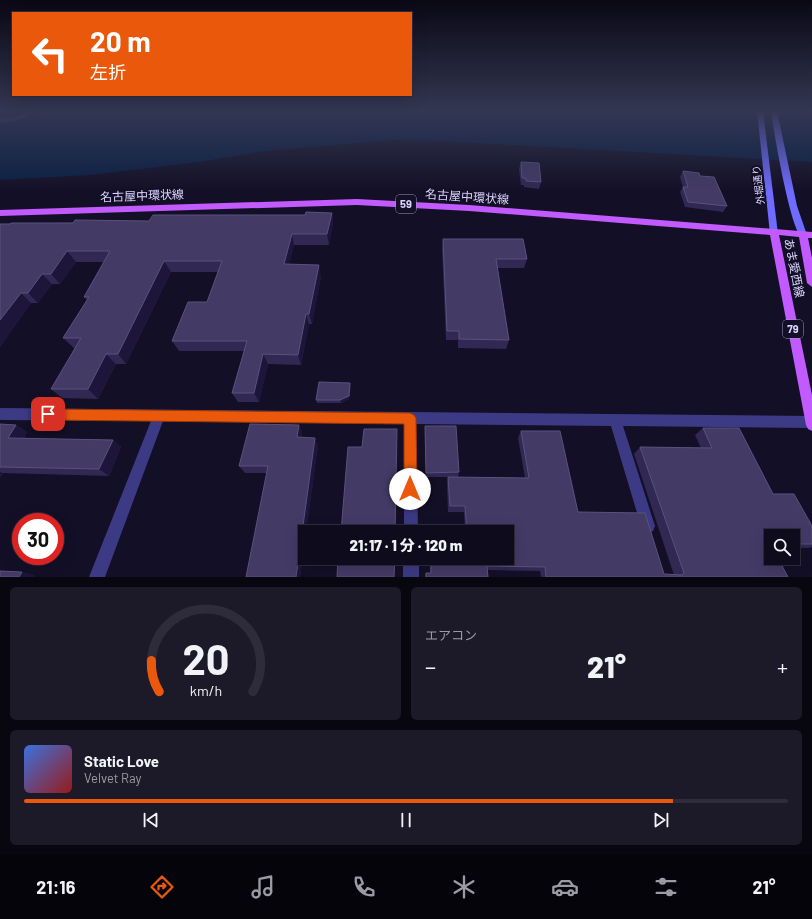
<!DOCTYPE html>
<html lang="ja">
<head>
<meta charset="utf-8">
<style>
	body { margin:0; font-family:Barlow,"Noto Sans JP",sans-serif; background:#1c1929; color:#f1f3f6; height:100vh; display:flex; flex-direction:column; font-size:15px; white-space:nowrap }
	* { box-sizing:border-box; margin:0 }
	p { font-size:13px; color:#9b9ba3 }
	.icon { flex:none; width:22px; height:22px; fill:none; stroke:currentColor; stroke-width:2; stroke-linecap:round; stroke-linejoin:round }
	.map { position:relative; height:577px; overflow:hidden }
	.side { display:flex; flex-direction:column; gap:10px; padding:10px; background:#08060f; flex:1 }
	.side>* { flex:none }
	.guide { position:absolute; left:12px; top:12px; width:400px; height:84px; border-radius:0px; box-shadow:0 4px 16px #0002,0 0 0 1px #2e2b3b; background:#ea580c; color:#fff; overflow:hidden }
	.controls { position:absolute; left:764px; top:529px; display:grid; gap:8px }
	.controls a { display:grid; place-items:center; width:36px; height:36px; border-radius:0px; background:#0e0b1c; box-shadow:0 4px 16px #0002,0 0 0 1px #2e2b3b; font-size:20px }
	.speed { position:absolute; left:12px; top:513px; display:flex; gap:8px; font-size:20px; font-weight:700; text-align:center }
	.speed>* { display:grid; place-content:center; width:52px; height:52px; border-radius:50%; background:#0e0b1c; box-shadow:0 4px 16px #0002,0 0 0 1px #2e2b3b; line-height:1 }
	.speed .limit { border:6px solid #d22; background:#fff; color:#111 }
	.pin { position:absolute; display:grid; place-items:center; width:34px; height:34px; color:#fff; margin:-17px; border-radius:8px; box-shadow:0 2px 6px #0006 }
	.me { position:absolute; width:44px; margin:-22px; rotate:0deg; stroke-linejoin:round; filter:drop-shadow(0 0 3px #0008) }
	.turn { display:flex; align-items:center; gap:14px; height:84px; padding:0 12px; font-size:18px }
	.turn .icon { width:52px; height:52px; stroke-width:2.5 }
	.turn b { display:block; font-size:28px; line-height:34px }
	.big { font-size:30px; font-weight:800; line-height:1.1 }
	.side .widget { flex:1; display:flex; flex-direction:column; justify-content:center; gap:6px; min-width:0; padding:0 14px; border-radius:6px; background:#1c1929 }
	.side .dial { align-items:center; gap:0 }
	.dial svg { height:104px; overflow:visible; fill:none; stroke:#2e2b3b; stroke-width:7; stroke-linecap:round; text-anchor:middle }
	.dial text { fill:#f1f3f6; stroke:none }
	.song { display:flex; align-items:center; gap:12px }
	.cover { width:48px; height:48px; border-radius:6px; background:linear-gradient(135deg,hsl(220 70% 55%),hsl(0 70% 35%)) }
	.played { height:4px; border-radius:2px; background:linear-gradient(90deg,#ea580c 85%,#2e2b3b 85%) }
	.keys { display:flex; justify-content:space-around; direction:ltr }
	.heat { display:flex; justify-content:space-between; align-items:center; font-size:22px; direction:ltr }
	.side .tiles { flex:1; display:grid; gap:10px; grid-template-columns:1fr 1fr }
	.widget:last-child { grid-column:span 2 }
	.trip { position:absolute; left:298px; top:525px; width:216px; height:40px; border-radius:0px; background:#0e0b1c; box-shadow:0 4px 16px #0002,0 0 0 1px #2e2b3b; font-weight:800; line-height:40px; text-align:center }
	.tab-bar { display:flex; height:64px; justify-content:space-around; align-items:center; background:#06040b; color:#9b9ba3 }
	.tab-bar .icon { width:28px; height:28px }
	.tab-bar .current { color:#ea580c }
	.tab-bar b { font-size:18px; color:#f1f3f6 }
	.map>svg:first-child { display:block }
	.green { fill:#12302f }
	.water { fill:#0a1f44 }
	.lines { fill:none; stroke-linecap:round; stroke-linejoin:round }
	.service { fill:#3d3a85; fill-rule:evenodd }
	.minor { fill:#3d3a85; fill-rule:evenodd }
	.secondary { fill:#6f6bff; fill-rule:evenodd }
	.primary { fill:#c25bff; fill-rule:evenodd }
	.wall { fill:#312854 }
	.shaded-wall { fill:#1d163a }
	.building { fill:#433a66; stroke:#5a527e }
	.route { fill:#ea580c; stroke:#983908 }
	.labels { text-anchor:middle; stroke-width:4; stroke-linejoin:round; paint-order:stroke }
	.far-street-label { font-size:10px; fill:#d9d4ff; stroke:#130f26 }
	.shield { fill:#130f26; stroke:#9e99be; stroke-width:1 }
	.shield-label { font-size:11px; font-weight:bold; fill:#d9d4ff }
	.street-label { font-size:12px; fill:#d9d4ff; stroke:#130f26 }
</style>
</head>
<body>
<div class="map">
<svg width="812" height="577" viewBox="0 0 812 577">
	<rect width="100%" height="100%" fill="#130f26"/>
	<path class="green" d="M0 111H30C26 122 10 122 0 122Z"/>
	<path class="water" d="M39 111H812V162L441 141 392 140 265 151 199 162 90 175 0 180V123C15 123 27 121 39 111Z"/>
	<g class="lines">
		<polygon class="service" points="24,111 30,111 28,116 17,121 0,123 0,119 16,117 23,114"/>
		<g class="minor">
			<polygon points="0,408 812,416 812,428 623,426 655,526 653,531 648,533 643,531 641,526 611,426 416,424 418,532 404,532 404,424 163,421 105,577 89,577 151,421 0,420"/>
			<rect x="403" y="558" width="16" height="19"/>
		</g>
		<g class="secondary">
			<polygon points="757,111 763,111 778,234 774,237 770,234"/>
			<path d="M771 111H777L797 206 807 235 803 238C791 235 773 127 771 111Z"/>
		</g>
		<polygon class="primary" points="357,199 469,205 812,232 812,238 808,238 812,258 812,287 807,283 799,237 779,235 812,395 812,431 808,429 806,425 770,235 469,211 357,205 0,216 0,210"/>
	</g>
	<g class="wall">
		<polygon points="521,162 541,182 539,189 524,187 524,185 521,185 519,169"/>
		<polygon points="683,171 700,176 727,206 723,212 685,207 680,192 683,187 680,177"/>
		<polygon points="332,213 333,223 329,245 294,245 289,264 321,276 312,324 309,324 301,365 268,364 259,402 238,402 232,393 244,351 179,351 172,341 207,302 218,272 171,272 126,364 116,364 98,399 62,398 51,389 75,348 74,348 63,338 87,300 84,297 104,262 76,262 60,284 52,284 38,303 31,303 0,347 0,224 149,221 305,215"/>
		<polygon points="443,239 527,259 524,268 497,268 509,340 506,349 458,348 458,340 446,340 442,248"/>
		<polygon points="350,383 351,386 349,399 341,403 317,403 316,400"/>
		<polygon points="0,424 16,425 27,432 24,438 113,440 121,447 109,476 3,473 0,478"/>
		<polygon points="299,425 302,433 301,437 318,445 306,532 305,532 305,541 300,577 267,473 245,473 239,466"/>
		<polygon points="425,426 459,472 458,477 426,477"/>
		<polygon points="703,428 773,494 812,526 812,547 808,548 793,548 793,536 771,536 771,558 788,577 541,577 540,571 488,570 488,577 425,577 426,573 430,573 430,558 507,558 507,532 465,532 464,512 448,512 447,483 448,477 525,478 518,438 521,431 578,512 664,574 674,575 634,454 640,447 701,448 695,435"/>
	</g>
	<g class="shaded-wall">
		<polygon points="332,213 333,223 329,245 327,234"/>
		<polygon points="292,234 294,245 287,275 284,264"/>
		<polygon points="67,251 76,262 60,284 51,274"/>
		<polygon points="164,261 171,272 126,364 118,354"/>
		<polygon points="319,265 321,276 312,324 309,314"/>
		<polygon points="42,274 52,284 38,303 28,293"/>
		<polygon points="21,293 31,303 0,347 0,320"/>
		<polygon points="306,314 309,324 301,365 298,355"/>
		<polygon points="106,354 116,364 98,399 88,389"/>
		<polygon points="263,354 268,364 259,402 254,393"/>
		<polygon points="350,383 351,386 349,399 341,403 340,400"/>
		<polygon points="16,425 27,432 20,445 8,438"/>
		<polygon points="299,425 302,433 300,445 297,437"/>
		<polygon points="397,429 396,532 395,532"/>
		<polygon points="315,438 318,445 306,532 305,532 305,541 300,577 296,577"/>
		<polygon points="113,440 121,447 109,476 99,469"/>
		<polygon points="0,472 3,473 0,478"/>
		<polygon points="22,572 35,575 34,577 19,577"/>
	</g>
	<g class="building">
		<polygon points="521,162 539,163 541,182 526,181 526,178 522,178"/>
		<polygon points="683,171 699,173 700,176 714,177 727,206 688,202 683,187 688,187"/>
		<polygon points="306,212 332,213 327,234 292,234 284,264 319,265 309,314 306,314 298,355 263,354 254,393 232,393 247,341 172,341 188,302 207,302 222,261 164,261 118,354 106,354 88,389 51,389 81,338 63,338 89,297 84,297 110,251 67,251 51,274 42,274 28,293 21,293 0,320 0,224 10,224 11,223 73,223 75,220 149,221 153,215 305,215"/>
		<polygon points="443,239 523,239 527,259 496,259 509,340 459,339 459,331 447,331"/>
		<polygon points="319,382 350,383 349,396 340,400 316,400"/>
		<polygon points="0,424 16,425 8,438 113,440 99,469 0,467"/>
		<polygon points="250,424 299,425 297,437 315,438 296,577 246,577 268,466 239,466"/>
		<polygon points="425,426 456,426 459,472 426,473"/>
		<polygon points="703,428 739,428 773,494 794,494 812,526 812,544 793,544 793,536 771,536 771,558 778,558 788,577 546,577 545,567 487,566 488,577 426,577 426,573 431,573 431,558 507,558 507,532 467,532 465,506 450,506 448,477 529,478 521,431 560,431 578,512 645,513 664,574 682,575 684,573 640,447 712,448"/>
		<polygon points="364,429 397,429 395,532 341,532 348,447 362,447"/>
		<polygon points="338,558 395,558 394,577 337,577"/>
		<polygon points="0,571 22,572 19,577 0,577"/>
	</g>
	<linearGradient id="sky" x2="0" y2="1"><stop stop-color="#0a0815"/><stop offset="0.58" stop-color="#333752"/><stop offset="1" stop-color="#333752" stop-opacity="0"/></linearGradient>
	<rect width="812" height="192" fill="url(#sky)"/>
	<polygon class="route" points="48,409 410,413 414,415 416,418 417,489 415,494 410,496 406,494 404,489 404,424 48,420 44,418 42,414 44,411"/>
	<g class="labels">
		<g class="far-street-label">
			<text transform="translate(758 185) rotate(-97)" y="4">外堀通り</text>
		</g>
		<g class="shield">
			<rect x="396" y="195" width="20" height="18" rx="3"/>
			<rect x="783" y="320" width="20" height="18" rx="3"/>
		</g>
		<g class="shield-label">
			<text x="406" y="208">59</text>
			<text x="793" y="333">79</text>
		</g>
		<g class="street-label">
			<text transform="translate(142 196) rotate(-2)" y="4">名古屋中環状線</text>
			<text transform="translate(467 197) rotate(4)" y="4">名古屋中環状線</text>
			<text transform="translate(794 268) rotate(79)" y="4">あま愛西線</text>
		</g>
	</g>
</svg>
<div class="controls">
<a><svg class="icon" aria-label="search" viewBox="0 0 24 24"><circle cx="10" cy="10" r="6"/><path d="M15 15l6 6"/></svg></a>
</div>
<div class="speed"><div class="limit">30</div></div>
<div class="pin" style="left:48px;top:414px;background:#d93025"><svg class="icon" aria-label="arrive" viewBox="0 0 24 24"><path d="M6 21V4h12l-3 4 3 4H6"/></svg></div>
<svg class="me" style="left:410px;top:489px" viewBox="-20 -20 40 40"><circle r="19" fill="#fff"/><path d="M0-13L10 11 0 6-10 11z" fill="#ea580c"/></svg>
<div class="trip">21:17 · 1 分 · 120 m</div>
<div class="guide">
<div class="turn"><svg class="icon" aria-label="left" viewBox="0 0 24 24"><path d="M17 20v-9H6M10 6l-5 5 5 5"/></svg><div><b>20 m</b>左折</div></div>
</div>
</div>
<section class="side">
<div class="tiles">
<div class="widget dial"><svg viewBox="0 0 100 80">
<path d="M14 69A42 42 0 1 1 86 69"/>
<path d="M14 69A42 42 0 0 1 8 45" stroke="#ea580c"/>
<text x="50" y="56" font-size="32" font-weight="700">20</text>
<text x="50" y="72" font-size="11">km/h</text>
</svg></div>
<div class="widget"><p>エアコン</p>
<div class="heat"><a>−</a><b class="big">21°</b><a>+</a></div>
</div>
<div class="widget">
<div class="song"><i class="cover"></i><div><b>Static Love</b><p>Velvet Ray</p></div></div>
<div class="played"></div>
<div class="keys"><svg class="icon" aria-label="previous" viewBox="0 0 24 24"><path d="M18 5L8 12l10 7zM5 5v14"/></svg><svg class="icon" aria-label="pause" viewBox="0 0 24 24"><path d="M8 5v14M16 5v14"/></svg><svg class="icon" aria-label="next" viewBox="0 0 24 24"><path d="M6 5l10 7-10 7zM19 5v14"/></svg></div>
</div>
</div>
</section>
<nav class="tab-bar">
<b>21:16</b>
<svg class="icon current" aria-label="directions" viewBox="0 0 24 24"><path d="M12 3l9 9-9 9-9-9zM9 14v-3h6M13 9l2 2-2 2"/></svg>
<svg class="icon" aria-label="music" viewBox="0 0 24 24"><path d="M9 18V5l10-2v13"/><circle cx="6" cy="18" r="3"/><circle cx="16" cy="16" r="3"/></svg>
<svg class="icon" aria-label="phone" viewBox="0 0 24 24"><path d="M5 4h4l2 5-3 2q2 4 5 5l2-3 5 2v4C11 20 4 13 5 4z"/></svg>
<svg class="icon" aria-label="climate" viewBox="0 0 24 24"><path d="M12 3v18M4 7l16 10M4 17L20 7"/></svg>
<svg class="icon" aria-label="car" viewBox="0 0 24 24"><path d="M5 17H2v-5l4-1 3-4h7l3 4 3 1v5h-3M9 17h6M6 11h13"/><circle cx="7" cy="17" r="2"/><circle cx="17" cy="17" r="2"/></svg>
<svg class="icon" aria-label="filters" viewBox="0 0 24 24"><path d="M4 7h16M4 17h16"/><circle cx="9" cy="7" r="2"/><circle cx="15" cy="17" r="2"/></svg>
<b>21°</b>
</nav>
</body>
</html>
